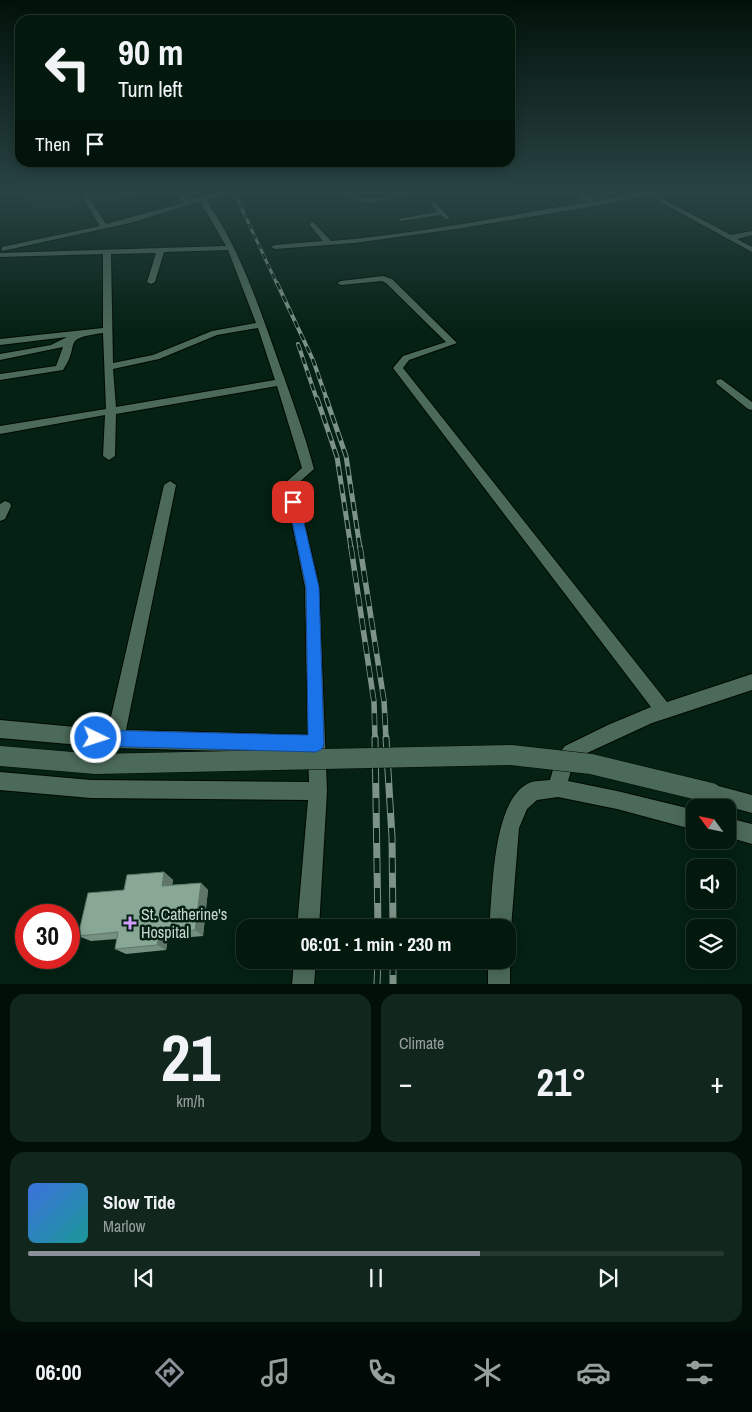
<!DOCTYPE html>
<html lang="en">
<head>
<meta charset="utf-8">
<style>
	body { margin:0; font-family:"Archivo Narrow",sans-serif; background:#11261c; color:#f1f3f6; height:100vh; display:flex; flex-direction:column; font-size:19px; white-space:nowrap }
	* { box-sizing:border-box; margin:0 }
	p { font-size:16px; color:#97a09e }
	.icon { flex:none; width:28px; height:28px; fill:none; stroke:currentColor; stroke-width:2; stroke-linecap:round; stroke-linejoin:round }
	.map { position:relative; height:984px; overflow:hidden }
	.sheet { display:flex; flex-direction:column; gap:10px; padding:10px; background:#020e08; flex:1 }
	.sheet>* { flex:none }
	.hud { position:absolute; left:15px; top:15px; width:500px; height:152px; border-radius:15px; box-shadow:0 2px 12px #0003,0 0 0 1px #24382e; background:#03190e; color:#f1f3f6; overflow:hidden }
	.needle { width:32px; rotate:303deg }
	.tools { position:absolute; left:686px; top:799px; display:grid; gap:10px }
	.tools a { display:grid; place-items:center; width:50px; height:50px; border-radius:10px; background:#03190e; box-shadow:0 2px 12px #0003,0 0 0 1px #24382e; font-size:25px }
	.speed { position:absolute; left:15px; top:904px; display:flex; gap:10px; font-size:25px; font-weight:700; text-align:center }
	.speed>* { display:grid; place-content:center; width:65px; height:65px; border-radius:50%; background:#03190e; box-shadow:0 2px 12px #0003,0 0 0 1px #24382e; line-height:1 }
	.speed .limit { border:8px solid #d22; background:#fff; color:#111 }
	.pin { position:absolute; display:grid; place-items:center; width:42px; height:42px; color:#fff; margin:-21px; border-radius:10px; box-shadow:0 2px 8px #0006 }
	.me { position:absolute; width:55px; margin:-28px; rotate:94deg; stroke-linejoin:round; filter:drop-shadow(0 0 4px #0008) }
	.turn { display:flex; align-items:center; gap:18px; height:105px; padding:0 20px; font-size:22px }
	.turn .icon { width:65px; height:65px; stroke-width:2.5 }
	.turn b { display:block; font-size:35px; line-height:42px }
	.then { display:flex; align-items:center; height:48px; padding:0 20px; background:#0003; gap:10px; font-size:19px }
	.big { font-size:38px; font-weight:700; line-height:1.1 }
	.sheet .card { flex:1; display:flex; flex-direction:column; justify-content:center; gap:8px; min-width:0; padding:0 18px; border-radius:15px; background:#11261c }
	.sheet .dial { align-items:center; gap:0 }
	.dial b { font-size:65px; line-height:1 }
	.song { display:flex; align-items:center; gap:15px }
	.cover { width:60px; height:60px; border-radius:8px; background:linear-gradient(135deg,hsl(220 70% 55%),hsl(180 70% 35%)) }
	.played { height:5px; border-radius:2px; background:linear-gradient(90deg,#8c9099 65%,#24382e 65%) }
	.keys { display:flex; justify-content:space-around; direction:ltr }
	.heat { display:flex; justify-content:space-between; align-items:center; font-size:28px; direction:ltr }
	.sheet .tiles { flex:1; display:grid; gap:10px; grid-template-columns:1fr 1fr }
	.card:last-child { grid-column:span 2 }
	.trip { position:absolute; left:236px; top:919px; width:280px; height:50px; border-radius:15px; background:#03190e; box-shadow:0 2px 12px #0003,0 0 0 1px #24382e; font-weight:700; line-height:50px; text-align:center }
	.tab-bar { display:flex; height:80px; justify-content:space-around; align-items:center; background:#010a06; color:#97a09e }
	.tab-bar .icon { width:35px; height:35px }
	.tab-bar .current { color:#8c9099 }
	.tab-bar b { font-size:22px; color:#f1f3f6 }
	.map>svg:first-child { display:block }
	.built { fill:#052c1a }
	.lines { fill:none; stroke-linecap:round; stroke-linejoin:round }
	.minor-casing { stroke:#000a02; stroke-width:2 }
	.minor { fill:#4c6a59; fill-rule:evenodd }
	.rail-far4-casing { stroke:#7e9387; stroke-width:3 }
	.rail-far3-casing { stroke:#7e9387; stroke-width:4 }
	.rail-far2-casing { stroke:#7e9387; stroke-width:5 }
	.rail-far1-casing { stroke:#7e9387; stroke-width:5.5 }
	.rail-casing { stroke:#7e9387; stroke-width:7 }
	.rail-far4 { stroke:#042113; stroke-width:2; stroke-dasharray:5.5; stroke-linecap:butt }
	.rail-far3 { stroke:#042113; stroke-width:2.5; stroke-dasharray:7; stroke-linecap:butt }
	.rail-far2 { stroke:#042113; stroke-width:3; stroke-dasharray:9; stroke-linecap:butt }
	.rail-far1 { stroke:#042113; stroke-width:4; stroke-dasharray:12; stroke-linecap:butt }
	.rail { stroke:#042113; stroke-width:5; stroke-dasharray:15; stroke-linecap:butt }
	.minor-bridge-casing { stroke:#000a02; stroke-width:21; stroke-linecap:butt }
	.minor-bridge { stroke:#4c6a59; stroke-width:20 }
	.wall { fill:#759080 }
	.shaded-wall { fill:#5f7668 }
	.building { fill:#88a895; stroke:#5f7668 }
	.route { fill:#1a73e8; stroke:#114b97 }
	.poi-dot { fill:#d29dfd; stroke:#042113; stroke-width:2 }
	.labels { text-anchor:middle; stroke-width:5; stroke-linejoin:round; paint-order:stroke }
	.near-poi-label { font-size:16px; fill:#c9d9cf; stroke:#042113; text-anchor:start }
</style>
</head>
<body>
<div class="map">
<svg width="752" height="985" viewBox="0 0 752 985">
	<rect width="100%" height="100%" fill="#042113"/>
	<polygon class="built" points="27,194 146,194 33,215"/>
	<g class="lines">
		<g class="minor-casing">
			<g id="minor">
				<path d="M80 194H86L106 224 183 203 176 194H182L188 201 211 194H221L206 200C238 246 255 296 274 349 288 389 303 428 314 469L296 485 319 587 327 791 319 928H297L308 800 91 798 0 790V772L91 780 309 782 308 753 115 748 0 738V720L108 730 164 485 170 481 176 485 126 730 308 735 305 587 284 484 302 468 277 386 116 414 115 456 109 460 103 456 105 415 0 434V426L106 409 103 333C59 339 82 343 63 370L0 380V374L56 366 63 347 0 360V354L51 345 67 337 0 345V339L103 328V254L0 257V253L226 246 200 201 191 204 190 206H185L130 223 2 251V247L100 226ZM228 250 256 323 212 331 153 355 113 363 111 254 156 253 147 282 151 284 155 282 164 252ZM258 328 275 380 116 407 113 369 159 359 217 335Z"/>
				<path d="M341 194C351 194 359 199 369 199 382 199 396 194 409 194L368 203Z"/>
				<path d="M575 194H583L595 201 635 194H649L595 206 456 229 354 243 275 249 271 247 275 245 323 241 309 224 313 222 331 241C417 234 502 217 587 202Z"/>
				<polygon points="652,194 658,194 661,198 731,235 752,231 752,235 737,239 752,247 752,252 657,200"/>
				<polygon points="433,201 449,217 449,219 445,219 441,215 401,221 398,219 437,212 430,203"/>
				<path d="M383 276 392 279 457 343 409 360 403 368 667 702 752 674V690L652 723 587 753 574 761 568 781 617 791 695 810V830L617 809 558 797 537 800 527 809 519 828 511 928 508 936V928H489C493 890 492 804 527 784 534 780 542 781 550 780L557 756 565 746 608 725 651 707 393 368 403 356 446 342 386 283 382 281 341 285 337 283 341 281Z"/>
				<polygon points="721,379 752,402 752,410 748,409 717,384 716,382 717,380"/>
				<polygon points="5,501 10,503 11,506 5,519 0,521 0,504"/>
				<polygon points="711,784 752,795 752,813 704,800 702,793 704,786"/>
				<polygon points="728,818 752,824 752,844 728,837"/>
				<polygon points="508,954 510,960 510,985 488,985 488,960 508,960"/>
				<polygon points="294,960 316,960 314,985 292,985"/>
			</g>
		</g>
		<use href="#minor" class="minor"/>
		<g class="rail-far4-casing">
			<polyline id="rail-far4" points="235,194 277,284"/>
		</g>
		<g class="rail-far3-casing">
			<g id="rail-far3">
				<polyline points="277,283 313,360 327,400"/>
				<polyline points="298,344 317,400"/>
			</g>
		</g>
		<g class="rail-far2-casing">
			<g id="rail-far2">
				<polyline points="317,398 337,457 351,548"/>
				<polyline points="326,398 346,456 360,548"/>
			</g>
		</g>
		<g class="rail-far1-casing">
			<g id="rail-far1">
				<polyline points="351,547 374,702 375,739"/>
				<polyline points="360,547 384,701 386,739"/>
			</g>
		</g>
		<g class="rail-casing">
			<g id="rail">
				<polyline points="375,738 378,928"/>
				<polyline points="386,738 392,837 393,928"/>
				<polyline points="393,960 393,985"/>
				<polyline points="377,985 378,960"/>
			</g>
		</g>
		<use href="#rail-far4" class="rail-far4"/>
		<use href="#rail-far3" class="rail-far3"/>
		<use href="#rail-far2" class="rail-far2"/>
		<use href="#rail-far1" class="rail-far1"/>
		<use href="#rail" class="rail"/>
		<g class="minor-bridge-casing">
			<polyline id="minor-bridge" points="0,756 96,764 511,755 591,764 711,793"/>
		</g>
		<use href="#minor-bridge" class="minor-bridge"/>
	</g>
	<polygon class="wall" points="164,872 173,880 172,885 201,883 208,890 203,936 168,939 166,950 126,954 115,949 117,939 91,941 78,936 124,890"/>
	<g class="shaded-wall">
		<polygon points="164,872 173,880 171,894 162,886"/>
		<polygon points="201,883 208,890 203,936 195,930"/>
		<polygon points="159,933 168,939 166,950 157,945"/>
	</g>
	<polygon class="building" points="164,872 162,886 201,883 195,930 159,933 157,945 115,949 118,932 78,936 88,893 124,890 127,875"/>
	<linearGradient id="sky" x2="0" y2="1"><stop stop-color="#02120a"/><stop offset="0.58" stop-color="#294344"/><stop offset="1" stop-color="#294344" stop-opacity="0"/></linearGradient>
	<rect width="752" height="332" fill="url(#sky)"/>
	<polygon class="route" points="293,497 299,502 319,587 324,744 322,749 316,752 96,746 90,743 88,738 90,732 96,730 308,735 306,587 288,502"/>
	<path class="poi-dot" d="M127.5 915.5h5v5h5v5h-5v5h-5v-5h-5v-5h5z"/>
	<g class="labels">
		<g class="near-poi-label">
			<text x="141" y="920">St. Catherine's<tspan x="141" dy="18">Hospital</tspan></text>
		</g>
	</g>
</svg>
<div class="tools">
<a><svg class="needle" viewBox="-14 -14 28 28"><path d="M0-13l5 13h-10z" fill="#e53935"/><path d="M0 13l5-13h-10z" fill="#97a09e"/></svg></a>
<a><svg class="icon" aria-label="sound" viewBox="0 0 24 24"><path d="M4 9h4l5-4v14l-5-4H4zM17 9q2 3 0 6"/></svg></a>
<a><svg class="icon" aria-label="layers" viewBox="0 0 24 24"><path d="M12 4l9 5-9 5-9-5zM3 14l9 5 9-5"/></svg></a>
</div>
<div class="speed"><div class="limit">30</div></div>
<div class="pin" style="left:293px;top:502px;background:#d93025"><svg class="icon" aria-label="arrive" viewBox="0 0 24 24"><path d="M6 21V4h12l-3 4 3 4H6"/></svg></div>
<svg class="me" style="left:96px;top:738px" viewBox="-20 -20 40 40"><circle r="17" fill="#1a73e8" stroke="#fff" stroke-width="3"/><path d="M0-11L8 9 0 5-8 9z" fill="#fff"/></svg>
<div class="trip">06:01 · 1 min · 230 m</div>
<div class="hud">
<div class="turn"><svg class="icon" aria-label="left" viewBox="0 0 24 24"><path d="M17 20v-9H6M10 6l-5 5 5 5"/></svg><div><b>90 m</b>Turn left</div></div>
<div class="then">Then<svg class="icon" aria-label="arrive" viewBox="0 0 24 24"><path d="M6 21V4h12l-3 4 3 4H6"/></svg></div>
</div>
</div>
<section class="sheet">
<div class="tiles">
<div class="card dial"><b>21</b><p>km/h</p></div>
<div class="card"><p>Climate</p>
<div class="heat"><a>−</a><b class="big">21°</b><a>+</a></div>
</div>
<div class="card">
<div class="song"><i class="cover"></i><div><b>Slow Tide</b><p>Marlow</p></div></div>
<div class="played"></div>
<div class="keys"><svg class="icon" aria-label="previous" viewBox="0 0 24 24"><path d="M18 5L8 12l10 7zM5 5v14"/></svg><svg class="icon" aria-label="pause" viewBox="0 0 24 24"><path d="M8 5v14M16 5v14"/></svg><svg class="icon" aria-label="next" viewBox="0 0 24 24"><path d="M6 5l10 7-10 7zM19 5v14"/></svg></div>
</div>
</div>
</section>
<nav class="tab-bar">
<b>06:00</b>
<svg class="icon current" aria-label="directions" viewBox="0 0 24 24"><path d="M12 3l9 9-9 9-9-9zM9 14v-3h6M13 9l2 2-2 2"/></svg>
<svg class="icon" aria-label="music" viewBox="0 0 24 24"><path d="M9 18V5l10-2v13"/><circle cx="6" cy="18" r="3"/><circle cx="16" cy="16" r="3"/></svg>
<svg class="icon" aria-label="phone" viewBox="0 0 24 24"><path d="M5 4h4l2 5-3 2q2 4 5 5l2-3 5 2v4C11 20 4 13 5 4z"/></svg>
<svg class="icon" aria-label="climate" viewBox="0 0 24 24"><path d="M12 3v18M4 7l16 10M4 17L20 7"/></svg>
<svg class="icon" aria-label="car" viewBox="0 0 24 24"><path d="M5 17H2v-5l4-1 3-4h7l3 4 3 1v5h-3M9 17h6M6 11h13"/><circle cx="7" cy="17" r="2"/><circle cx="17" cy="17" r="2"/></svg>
<svg class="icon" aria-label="filters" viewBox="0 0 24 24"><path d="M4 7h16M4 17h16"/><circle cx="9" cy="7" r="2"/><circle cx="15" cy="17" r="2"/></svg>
</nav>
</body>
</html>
